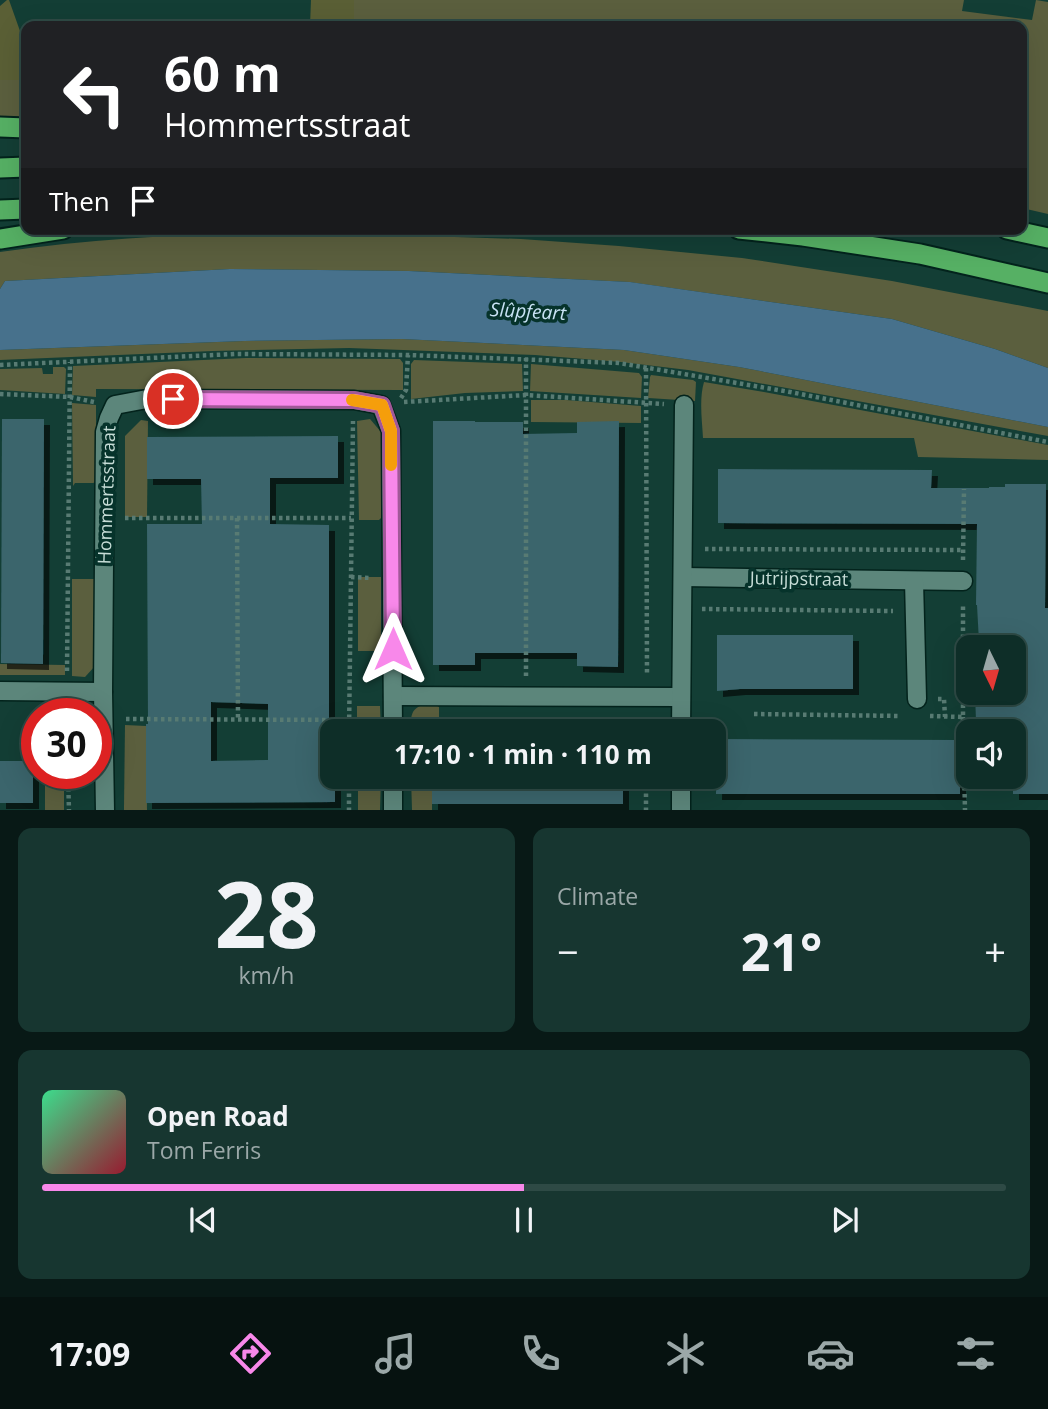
<!DOCTYPE html>
<html lang="en">
<head>
<meta charset="utf-8">
<style>
	body { margin:0; font-family:"Open Sans",sans-serif; background:#173630; color:#f1f3f6; height:100vh; display:flex; flex-direction:column; font-size:26px; white-space:nowrap }
	* { box-sizing:border-box; margin:0 }
	p { font-size:23px; color:#9ba8a8 }
	.icon { flex:none; width:38px; height:38px; fill:none; stroke:currentColor; stroke-width:2; stroke-linecap:round; stroke-linejoin:round }
	.map { position:relative; height:810px; overflow:hidden }
	.drawer { display:flex; flex-direction:column; gap:18px; padding:18px; background:#081916; flex:1 }
	.drawer>* { flex:none }
	.top-card { position:absolute; left:21px; top:21px; width:1006px; height:214px; border-radius:14px; box-shadow:0 7px 28px #0002,0 0 0 2px #2e4a45; background:#202124; color:#fff; overflow:hidden }
	.needle { width:46px; rotate:175deg }
	.buttons { position:absolute; left:956px; top:635px; display:grid; gap:14px }
	.buttons a { display:grid; place-items:center; width:70px; height:70px; border-radius:14px; background:#0e2e28; box-shadow:0 7px 28px #0002,0 0 0 2px #2e4a45; font-size:35px }
	.speed { position:absolute; left:21px; top:698px; display:flex; gap:14px; font-size:35px; font-weight:700; text-align:center }
	.speed>* { display:grid; place-content:center; width:91px; height:91px; border-radius:50%; background:#0e2e28; box-shadow:0 7px 28px #0002,0 0 0 2px #2e4a45; line-height:1 }
	.speed .limit { border:10px solid #d22; background:#fff; color:#111 }
	.pin { position:absolute; display:grid; place-items:center; width:60px; height:60px; color:#fff; margin:-30px; border:4px solid #fff; border-radius:50%; box-shadow:0 2px 7px #0007 }
	.me { position:absolute; width:77px; margin:-38px; rotate:0deg; stroke-linejoin:round; filter:drop-shadow(0 0 5px #0008) }
	.turn { display:flex; align-items:center; gap:24px; height:147px; padding:0 28px; font-size:32px }
	.turn .icon { width:91px; height:91px; stroke-width:2.5 }
	.turn b { display:block; font-size:49px; line-height:60px }
	.then { display:flex; align-items:center; height:66px; padding:0 28px; background:#0003; gap:14px; font-size:26px }
	.big { font-size:52px; font-weight:700; line-height:1.1 }
	.drawer .card { flex:1; display:flex; flex-direction:column; justify-content:center; gap:10px; min-width:0; padding:0 24px; border-radius:14px; background:#173630 }
	.drawer .dial { align-items:center; gap:0 }
	.dial b { font-size:91px; line-height:1 }
	.song { display:flex; align-items:center; gap:21px }
	.cover { width:84px; height:84px; border-radius:10px; background:linear-gradient(135deg,hsl(150 70% 55%),hsl(350 70% 35%)) }
	.played { height:7px; border-radius:4px; background:linear-gradient(90deg,#f888ea 50%,#2e4a45 50%) }
	.keys { display:flex; justify-content:space-around; direction:ltr }
	.heat { display:flex; justify-content:space-between; align-items:center; font-size:38px; direction:ltr }
	.drawer .tiles { flex:1; display:grid; gap:18px; grid-template-columns:1fr 1fr }
	.card:last-child { grid-column:span 2 }
	.trip { position:absolute; left:320px; top:719px; width:406px; height:70px; border-radius:14px; background:#0e2e28; box-shadow:0 7px 28px #0002,0 0 0 2px #2e4a45; font-weight:700; line-height:70px; text-align:center }
	.tabs { display:flex; height:112px; justify-content:space-around; align-items:center; background:#061210; color:#9ba8a8 }
	.tabs .icon { width:49px; height:49px }
	.tabs .on { color:#f888ea }
	.tabs b { font-size:32px; color:#f1f3f6 }
	.map>svg:first-child { display:block }
	.green { fill:#5b5f3e }
	.forest { fill:#5a5f35 }
	.water { fill:#47718c }
	.building { fill:#3a656c; fill-rule:evenodd; filter:url(#shadow) }
	.lines { fill:none; stroke-linecap:round; stroke-linejoin:round }
	.minor-casing { stroke:#03231c; stroke-width:21 }
	.trunk-casing { stroke:#03231c; stroke-width:23 }
	.path { stroke:#587b73; stroke-width:4.5; stroke-dasharray:3.5 3.5; stroke-linecap:butt }
	.minor { stroke:#5c867b; stroke-width:18 }
	.trunk { stroke:#56b064; stroke-width:19 }
	.route-casing { stroke:#a15898; stroke-width:18 }
	.route { stroke:#f888ea; stroke-width:12 }
	.slow { stroke:#f59e0b; stroke-width:12 }
	.labels { text-anchor:middle; stroke-width:7; stroke-linejoin:round; paint-order:stroke }
	.street-label { font-size:18px; fill:#c6dcd6; stroke:#06332b }
	.water-label { font-size:19px; font-style:italic; fill:#c9e3f5; stroke:#06332b }
</style>
</head>
<body>
<div class="map">
<svg width="1048" height="811" viewBox="0 0 1048 811">
	<defs>
		<filter id="shadow"><feDropShadow dx="6" dy="6" stdDeviation="0" flood-color="#0009"/></filter>
	</defs>
	<rect width="100%" height="100%" fill="#133e35"/>
	<g class="green">
		<polygon points="354,0 964,0 962,11 1032,20 1036,0 1048,2 1048,214 1022,208 1022,26 354,26"/>
		<polygon points="0,80 26,80 26,117 0,116"/>
		<path d="M298 232 521 239 619 246 742 258 892 281 1048 311V368L995 349 892 319 629 282 409 271 230 269 5 281 0 289V252C99 237 199 234 298 232Z"/>
		<polygon points="402,339 624,350 739,367 1048,427 1048,436 688,370 621,362 535,355 349,348 213,351 0,360 0,350 244,341"/>
		<polygon points="246,358 400,359 403,363 403,390 96,389 96,397 72,395 73,366"/>
		<polygon points="414,360 522,364 523,391 465,393 411,399 411,364"/>
		<polygon points="531,364 639,373 642,377 641,398 530,391"/>
		<polygon points="53,367 64,367 66,369 65,394 0,390 0,369 42,368 43,374 53,374"/>
		<polygon points="651,375 693,380 696,382 695,401 648,398 650,377"/>
		<path d="M704 382 764 392 1048 445V460L918 457 914 438H703C702 420 699 399 704 382Z"/>
		<polygon points="531,400 566,400 641,406 641,423 531,422"/>
		<polygon points="72,403 96,405 96,482 93,483 75,483 73,486"/>
		<polygon points="370,419 381,432 382,438 381,518 379,520 359,520 357,421"/>
		<polygon points="141,420 148,421 147,517 125,517 125,436"/>
		<rect x="358" y="577" width="23" height="74"/>
		<polygon points="72,579 95,579 95,666 85,677 72,676"/>
		<polygon points="0,664 65,665 65,675 0,675"/>
		<path d="M423 705H436L439 707V728H433L432 731H411C411 720 409 709 423 705Z"/>
		<polygon points="357,706 380,706 381,731 357,731"/>
		<polygon points="125,725 146,726 147,810 124,810 124,808"/>
		<rect x="45" y="774" width="19" height="36"/>
		<polygon points="358,777 381,777 380,810 358,810"/>
		<polygon points="411,777 432,777 432,810 412,810"/>
	</g>
	<g class="forest">
		<polygon points="7,0 9,0 20,31 26,33 26,80 0,80 0,6"/>
		<polygon points="311,0 354,0 354,26 310,26"/>
	</g>
	<polygon class="water" points="230,269 409,271 630,282 892,319 995,349 1048,368 1048,427 739,367 624,350 402,339 244,341 0,350 0,289 5,281"/>
	<g class="building">
		<polygon points="2,419 44,419 43,664 1,663"/>
		<polygon points="433,421 475,421 475,422 523,422 523,434 577,433 577,422 619,421 618,667 577,666 577,653 475,653 475,665 433,665"/>
		<path d="M338 436V478H270V524L329 525V725H332V777H335V802L146 803V724H148L147 524H202L201 479H147V437ZM211 702 268 704V760L211 761Z"/>
		<polygon points="718,469 932,470 931,488 989,488 989,487 1005,487 1005,484 1046,484 1045,608 1048,608 1048,794 1013,794 1013,719 976,721 975,693 1013,693 1013,640 979,642 977,605 976,605 977,524 718,523"/>
		<polygon points="717,635 853,635 853,689 740,689 717,691"/>
		<polygon points="717,739 960,740 960,794 716,794"/>
		<rect x="0" y="761" width="33" height="42"/>
		<rect x="432" y="777" width="191" height="27"/>
	</g>
	<g class="lines">
		<g class="minor-casing">
			<g id="minor">
				<polyline points="683,577 963,581"/>
				<polyline points="914,581 917,699"/>
				<polyline points="0,691 103,692"/>
				<polyline points="393,696 681,697"/>
				<polyline points="681,732 684,405"/>
				<polyline points="393,777 393,811"/>
				<polyline points="681,777 681,811"/>
				<polyline points="105,811 103,692 105,432 109,418 115,405 147,399 354,400 381,405 391,431 393,732"/>
			</g>
		</g>
		<g class="trunk-casing">
			<g id="trunk">
				<polyline points="0,127 26,128"/>
				<polyline points="0,168 26,167"/>
				<polyline points="0,210 26,209"/>
				<polyline points="739,229 803,236 920,254 1048,283"/>
				<polyline points="1007,229 1048,238"/>
				<polyline points="0,239 63,229"/>
			</g>
		</g>
		<g class="path">
			<polyline points="0,365 235,354 408,355 619,363 790,392 1048,442"/>
			<polyline points="646,368 647,675"/>
			<polyline points="0,394 70,397 94,402"/>
			<polyline points="401,398 406,390 408,355"/>
			<polyline points="404,402 526,395 664,404"/>
			<polyline points="125,518 351,518"/>
			<polyline points="237,518 238,720"/>
			<polyline points="705,549 963,550"/>
			<polyline points="963,560 964,489"/>
			<polyline points="351,577 371,578"/>
			<polyline points="702,609 893,611"/>
			<polyline points="67,671 70,362"/>
			<polyline points="526,676 526,358"/>
			<polyline points="938,699 944,699 945,717"/>
			<polyline points="754,714 901,716"/>
			<polyline points="930,716 963,717 963,604"/>
			<polyline points="963,717 965,811"/>
			<polyline points="126,719 350,720"/>
			<polyline points="349,732 353,421"/>
			<polyline points="647,732 647,719"/>
			<polyline points="68,774 69,811"/>
			<polyline points="349,811 349,777"/>
			<polyline points="646,811 646,777"/>
		</g>
		<use href="#minor" class="minor"/>
		<use href="#trunk" class="trunk"/>
	</g>
	<g class="lines">
		<g class="route-casing">
			<polyline id="route" points="173,399 354,400 382,405 391,431 393,649"/>
		</g>
		<use href="#route" class="route"/>
		<polyline class="slow" points="352,400 382,405 391,431 391,465"/>
	</g>
	<g class="labels">
		<g class="street-label">
			<text transform="translate(107 495) rotate(-88)" y="6">Hommertsstraat</text>
			<text transform="translate(799 579) rotate(1)" y="6">Jutrijpstraat</text>
		</g>
		<g class="water-label">
			<text transform="translate(528 311) rotate(3)" y="7">Slûpfeart</text>
		</g>
	</g>
</svg>
<div class="buttons">
<a><svg class="needle" viewBox="-14 -14 28 28"><path d="M0-13l5 13h-10z" fill="#e53935"/><path d="M0 13l5-13h-10z" fill="#9ba8a8"/></svg></a>
<a><svg class="icon" aria-label="sound" viewBox="0 0 24 24"><path d="M4 9h4l5-4v14l-5-4H4zM17 9q2 3 0 6"/></svg></a>
</div>
<div class="speed"><div class="limit">30</div></div>
<div class="pin" style="left:173px;top:399px;background:#d93025"><svg class="icon" aria-label="arrive" viewBox="0 0 24 24"><path d="M6 21V4h12l-3 4 3 4H6"/></svg></div>
<svg class="me" style="left:393px;top:649px" viewBox="-20 -20 40 40"><path d="M0-17L14 15 0 8-14 15z" fill="#f888ea" stroke="#fff" stroke-width="4"/></svg>
<div class="trip">17:10 · 1 min · 110 m</div>
<div class="top-card">
<div class="turn"><svg class="icon" aria-label="left" viewBox="0 0 24 24"><path d="M17 20v-9H6M10 6l-5 5 5 5"/></svg><div><b>60 m</b>Hommertsstraat</div></div>
<div class="then">Then<svg class="icon" aria-label="arrive" viewBox="0 0 24 24"><path d="M6 21V4h12l-3 4 3 4H6"/></svg></div>
</div>
</div>
<section class="drawer">
<div class="tiles">
<div class="card dial"><b>28</b><p>km/h</p></div>
<div class="card"><p>Climate</p>
<div class="heat"><a>−</a><b class="big">21°</b><a>+</a></div>
</div>
<div class="card">
<div class="song"><i class="cover"></i><div><b>Open Road</b><p>Tom Ferris</p></div></div>
<div class="played"></div>
<div class="keys"><svg class="icon" aria-label="previous" viewBox="0 0 24 24"><path d="M18 5L8 12l10 7zM5 5v14"/></svg><svg class="icon" aria-label="pause" viewBox="0 0 24 24"><path d="M8 5v14M16 5v14"/></svg><svg class="icon" aria-label="next" viewBox="0 0 24 24"><path d="M6 5l10 7-10 7zM19 5v14"/></svg></div>
</div>
</div>
</section>
<nav class="tabs">
<b>17:09</b>
<svg class="icon on" aria-label="directions" viewBox="0 0 24 24"><path d="M12 3l9 9-9 9-9-9zM9 14v-3h6M13 9l2 2-2 2"/></svg>
<svg class="icon" aria-label="music" viewBox="0 0 24 24"><path d="M9 18V5l10-2v13"/><circle cx="6" cy="18" r="3"/><circle cx="16" cy="16" r="3"/></svg>
<svg class="icon" aria-label="phone" viewBox="0 0 24 24"><path d="M5 4h4l2 5-3 2q2 4 5 5l2-3 5 2v4C11 20 4 13 5 4z"/></svg>
<svg class="icon" aria-label="climate" viewBox="0 0 24 24"><path d="M12 3v18M4 7l16 10M4 17L20 7"/></svg>
<svg class="icon" aria-label="car" viewBox="0 0 24 24"><path d="M5 17H2v-5l4-1 3-4h7l3 4 3 1v5h-3M9 17h6M6 11h13"/><circle cx="7" cy="17" r="2"/><circle cx="17" cy="17" r="2"/></svg>
<svg class="icon" aria-label="filters" viewBox="0 0 24 24"><path d="M4 7h16M4 17h16"/><circle cx="9" cy="7" r="2"/><circle cx="15" cy="17" r="2"/></svg>
</nav>
</body>
</html>
